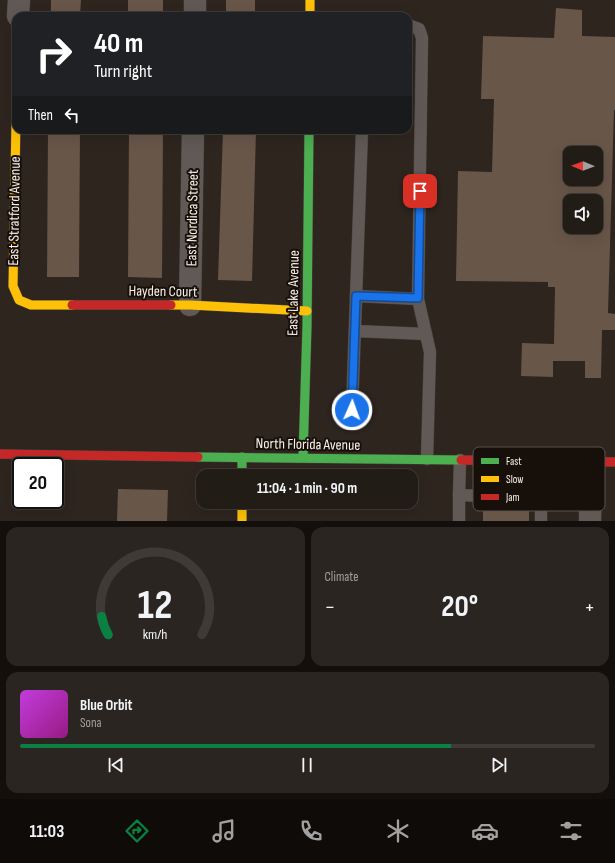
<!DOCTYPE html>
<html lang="en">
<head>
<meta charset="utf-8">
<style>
	body { margin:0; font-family:"Sofia Sans Condensed",sans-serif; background:#2a2520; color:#f1f3f6; height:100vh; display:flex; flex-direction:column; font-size:15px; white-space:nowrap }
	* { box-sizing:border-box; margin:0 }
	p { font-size:13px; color:#a2a1a1 }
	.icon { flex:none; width:22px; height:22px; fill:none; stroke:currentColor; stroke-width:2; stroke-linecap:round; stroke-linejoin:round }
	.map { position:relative; height:521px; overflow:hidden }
	.panel { display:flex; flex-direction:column; gap:6px; padding:6px; background:#130f0d; flex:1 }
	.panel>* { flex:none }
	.banner { position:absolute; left:12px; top:12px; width:400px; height:122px; border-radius:12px; box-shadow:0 4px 16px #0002,0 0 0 1px #3f3a36; background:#202124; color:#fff; overflow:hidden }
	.needle { width:26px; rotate:271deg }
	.buttons { position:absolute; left:563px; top:146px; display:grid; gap:8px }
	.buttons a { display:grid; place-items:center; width:40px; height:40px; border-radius:8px; background:#221c17; box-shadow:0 4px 16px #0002,0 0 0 1px #3f3a36; font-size:20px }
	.speed { position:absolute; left:12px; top:457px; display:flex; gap:8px; font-size:20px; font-weight:700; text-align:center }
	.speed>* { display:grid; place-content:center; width:52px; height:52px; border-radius:50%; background:#221c17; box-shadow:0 4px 16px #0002,0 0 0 1px #3f3a36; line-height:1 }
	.speed .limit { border:2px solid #111; border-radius:6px; background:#fff; color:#111 }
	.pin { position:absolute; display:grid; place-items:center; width:34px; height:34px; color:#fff; margin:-17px; border-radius:8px; box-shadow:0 2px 6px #0006 }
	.me { position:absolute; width:44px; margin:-22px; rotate:2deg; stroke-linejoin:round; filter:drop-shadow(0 0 3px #0008) }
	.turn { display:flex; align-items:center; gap:14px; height:84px; padding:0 16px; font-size:18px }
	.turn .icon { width:52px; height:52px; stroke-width:2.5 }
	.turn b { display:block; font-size:28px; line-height:34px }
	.then { display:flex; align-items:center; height:38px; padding:0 16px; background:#0003; gap:8px; font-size:15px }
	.big { font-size:30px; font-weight:700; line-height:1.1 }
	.panel .tile { flex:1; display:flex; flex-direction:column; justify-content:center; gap:6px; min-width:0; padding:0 14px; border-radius:12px; background:#2a2520 }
	.panel .dial { align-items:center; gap:0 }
	.dial svg { height:104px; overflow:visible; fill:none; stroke:#3f3a36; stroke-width:7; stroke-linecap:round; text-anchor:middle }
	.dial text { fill:#f1f3f6; stroke:none }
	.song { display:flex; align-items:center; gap:12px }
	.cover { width:48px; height:48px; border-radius:6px; background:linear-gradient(135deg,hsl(290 70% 55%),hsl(310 70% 35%)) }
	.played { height:4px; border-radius:2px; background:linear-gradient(90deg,#0b8043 75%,#3f3a36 75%) }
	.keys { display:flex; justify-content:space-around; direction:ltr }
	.heat { display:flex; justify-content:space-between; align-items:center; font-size:22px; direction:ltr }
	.panel .tiles { flex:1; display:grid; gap:6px; grid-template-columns:1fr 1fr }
	.tile:last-child { grid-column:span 2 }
	.trip { position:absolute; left:196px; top:469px; width:222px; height:40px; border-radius:12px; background:#221c17; box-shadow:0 4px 16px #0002,0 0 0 1px #3f3a36; font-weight:700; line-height:40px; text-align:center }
	.menu { display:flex; height:64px; justify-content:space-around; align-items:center; background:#0e0b09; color:#a2a1a1 }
	.menu .icon { width:28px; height:28px }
	.menu .current { color:#0b8043 }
	.menu b { font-size:18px; color:#f1f3f6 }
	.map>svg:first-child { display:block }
	.building { fill:#685649; fill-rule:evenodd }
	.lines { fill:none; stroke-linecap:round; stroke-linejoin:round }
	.lane-casing { stroke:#48403b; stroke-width:13 }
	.street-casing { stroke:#48403b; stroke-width:23 }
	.fast-casing { stroke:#48403b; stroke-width:10 }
	.slow-casing { stroke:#48403b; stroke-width:10 }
	.jam-casing { stroke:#48403b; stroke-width:10 }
	.lane { stroke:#605955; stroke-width:12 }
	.street { stroke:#605955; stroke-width:22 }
	.fast { stroke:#4caf50; stroke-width:9 }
	.slow { stroke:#ffc107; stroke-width:9 }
	.jam { stroke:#c62828; stroke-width:9 }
	.route-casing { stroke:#114b97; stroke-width:10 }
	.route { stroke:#1a73e8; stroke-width:7 }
	.labels { text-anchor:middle; stroke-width:4; stroke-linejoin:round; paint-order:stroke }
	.street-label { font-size:15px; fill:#fcf1ea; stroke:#160f0a }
	.key { fill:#160f0a; stroke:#5b534d; stroke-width:1 }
	.key-label { font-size:11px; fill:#fcf1ea }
</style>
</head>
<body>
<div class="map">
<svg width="615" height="521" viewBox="0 0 615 521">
	<rect width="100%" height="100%" fill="#2e251f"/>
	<g class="building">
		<polygon points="51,0 81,0 80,16 51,16"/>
		<rect x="128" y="0" width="35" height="16"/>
		<rect x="226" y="0" width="29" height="16"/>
		<path d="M556 8 582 10V36L615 37V110H614L608 313 615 314V330H602L601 378H585V361H553V377L521 376 522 343 554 344 555 287H548V282L456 281 458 171 492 172 494 99H481L483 36 554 38ZM570 153H596V179H570ZM570 201H596V227H570Z"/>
		<polygon points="48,130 80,130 79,277 47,277"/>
		<polygon points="129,130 163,130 162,278 128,277"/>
		<polygon points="223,130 256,130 252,281 218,280"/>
		<polygon points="118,489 168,490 167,521 117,521"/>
		<polygon points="485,489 527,490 524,493 523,497 524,501 529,505 529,521 483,521 483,503 487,502 489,500 490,497 489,492"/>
	</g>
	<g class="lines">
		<g class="lane-casing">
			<g id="lane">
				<polyline points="408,25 419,29 422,38 418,299 430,352 427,459"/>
				<polyline points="356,296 418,299"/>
				<polyline points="355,331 426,334"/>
				<polyline points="352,410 362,130"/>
				<polyline points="460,460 459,495 483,496"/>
				<polyline points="530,497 540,502 541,510 541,521"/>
				<polyline points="459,521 459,495"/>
			</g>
		</g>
		<g class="street-casing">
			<g id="street">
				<polyline points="18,16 19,0"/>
				<polyline points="195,16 195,0"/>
				<polyline points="190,305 193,130"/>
				<polyline points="590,521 591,462"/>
			</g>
		</g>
		<g class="fast-casing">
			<g id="fast">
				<polyline points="198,457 461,460"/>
				<polyline points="242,457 242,476"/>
				<polyline points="303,457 307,326 309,130"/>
			</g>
		</g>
		<g class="slow-casing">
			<g id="slow">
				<polyline points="310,0 310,16"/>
				<polyline points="16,121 13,286 19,300 31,305 72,305"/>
				<polyline points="171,305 190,305 307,311"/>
				<polyline points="242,502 242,521"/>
			</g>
		</g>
		<g class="jam-casing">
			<g id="jam">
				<polyline points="72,305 171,305"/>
				<polyline points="0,454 198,457"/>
				<polyline points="461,460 615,462"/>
			</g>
		</g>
		<use href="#lane" class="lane"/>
		<use href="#street" class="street"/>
		<use href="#fast" class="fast"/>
		<use href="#slow" class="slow"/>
		<use href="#jam" class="jam"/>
	</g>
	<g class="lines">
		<g class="route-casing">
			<polyline id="route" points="352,410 356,296 418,298 420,191"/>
		</g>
		<use href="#route" class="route"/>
	</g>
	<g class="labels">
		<g class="street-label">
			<text transform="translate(14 211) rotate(-89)" y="5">East Stratford Avenue</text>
			<text transform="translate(192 218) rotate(-89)" y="5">East Nordica Street</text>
			<text transform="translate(163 291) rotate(1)" y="5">Hayden Court</text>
			<text transform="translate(293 293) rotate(-89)" y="5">East Lake Avenue</text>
			<text transform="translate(308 444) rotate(1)" y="5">North Florida Avenue</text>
		</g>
	</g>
	<rect x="473" y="447" width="132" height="64" rx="6" class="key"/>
	<rect x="481" y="458" width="18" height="6" fill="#4caf50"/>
	<rect x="481" y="476" width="18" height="6" fill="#ffc107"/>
	<rect x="481" y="494" width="18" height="6" fill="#c62828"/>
	<g class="key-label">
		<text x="506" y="465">Fast</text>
		<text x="506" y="483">Slow</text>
		<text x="506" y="501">Jam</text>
	</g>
</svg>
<div class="buttons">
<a><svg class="needle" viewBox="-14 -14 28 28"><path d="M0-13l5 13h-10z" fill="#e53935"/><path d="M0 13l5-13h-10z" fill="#a2a1a1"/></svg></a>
<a><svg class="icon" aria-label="sound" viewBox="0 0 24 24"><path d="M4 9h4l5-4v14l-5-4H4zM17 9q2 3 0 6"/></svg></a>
</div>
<div class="speed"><div class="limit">20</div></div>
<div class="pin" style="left:420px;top:191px;background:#d93025"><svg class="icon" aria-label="arrive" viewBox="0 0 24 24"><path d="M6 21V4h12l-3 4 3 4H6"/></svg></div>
<svg class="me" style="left:352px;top:410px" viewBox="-20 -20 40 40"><circle r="17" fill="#1a73e8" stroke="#fff" stroke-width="3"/><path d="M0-11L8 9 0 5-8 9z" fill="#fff"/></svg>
<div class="trip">11:04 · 1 min · 90 m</div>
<div class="banner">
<div class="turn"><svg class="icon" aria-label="right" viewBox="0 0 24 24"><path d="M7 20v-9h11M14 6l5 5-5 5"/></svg><div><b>40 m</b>Turn right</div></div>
<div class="then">Then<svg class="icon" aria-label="left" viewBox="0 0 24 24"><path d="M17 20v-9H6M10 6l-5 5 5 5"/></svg></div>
</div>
</div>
<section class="panel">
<div class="tiles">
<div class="tile dial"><svg viewBox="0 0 100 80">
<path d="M14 69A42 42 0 1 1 86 69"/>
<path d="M14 69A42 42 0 0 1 9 55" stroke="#0b8043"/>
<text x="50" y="56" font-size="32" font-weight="700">12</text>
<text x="50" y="72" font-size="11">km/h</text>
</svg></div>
<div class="tile"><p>Climate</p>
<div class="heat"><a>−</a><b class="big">20°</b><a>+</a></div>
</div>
<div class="tile">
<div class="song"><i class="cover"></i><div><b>Blue Orbit</b><p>Sona</p></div></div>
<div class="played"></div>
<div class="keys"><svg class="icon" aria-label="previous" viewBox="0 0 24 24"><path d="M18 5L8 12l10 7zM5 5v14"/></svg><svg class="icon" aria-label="pause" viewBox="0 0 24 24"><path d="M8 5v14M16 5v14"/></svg><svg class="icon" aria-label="next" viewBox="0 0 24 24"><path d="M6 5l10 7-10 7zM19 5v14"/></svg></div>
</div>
</div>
</section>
<nav class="menu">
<b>11:03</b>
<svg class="icon current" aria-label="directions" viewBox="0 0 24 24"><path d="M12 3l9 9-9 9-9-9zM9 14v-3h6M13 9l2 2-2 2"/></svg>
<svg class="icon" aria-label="music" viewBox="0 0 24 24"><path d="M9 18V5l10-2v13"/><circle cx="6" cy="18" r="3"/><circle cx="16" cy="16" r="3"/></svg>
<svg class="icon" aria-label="phone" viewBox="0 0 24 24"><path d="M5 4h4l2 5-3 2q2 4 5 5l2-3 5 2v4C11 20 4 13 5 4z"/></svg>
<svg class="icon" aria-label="climate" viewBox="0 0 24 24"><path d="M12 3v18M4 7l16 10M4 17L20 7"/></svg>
<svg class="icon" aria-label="car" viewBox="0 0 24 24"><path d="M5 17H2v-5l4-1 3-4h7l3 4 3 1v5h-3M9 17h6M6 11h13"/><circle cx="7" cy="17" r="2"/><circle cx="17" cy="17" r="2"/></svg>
<svg class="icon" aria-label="filters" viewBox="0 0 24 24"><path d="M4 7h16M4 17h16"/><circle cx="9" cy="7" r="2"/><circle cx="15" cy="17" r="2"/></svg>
</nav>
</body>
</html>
